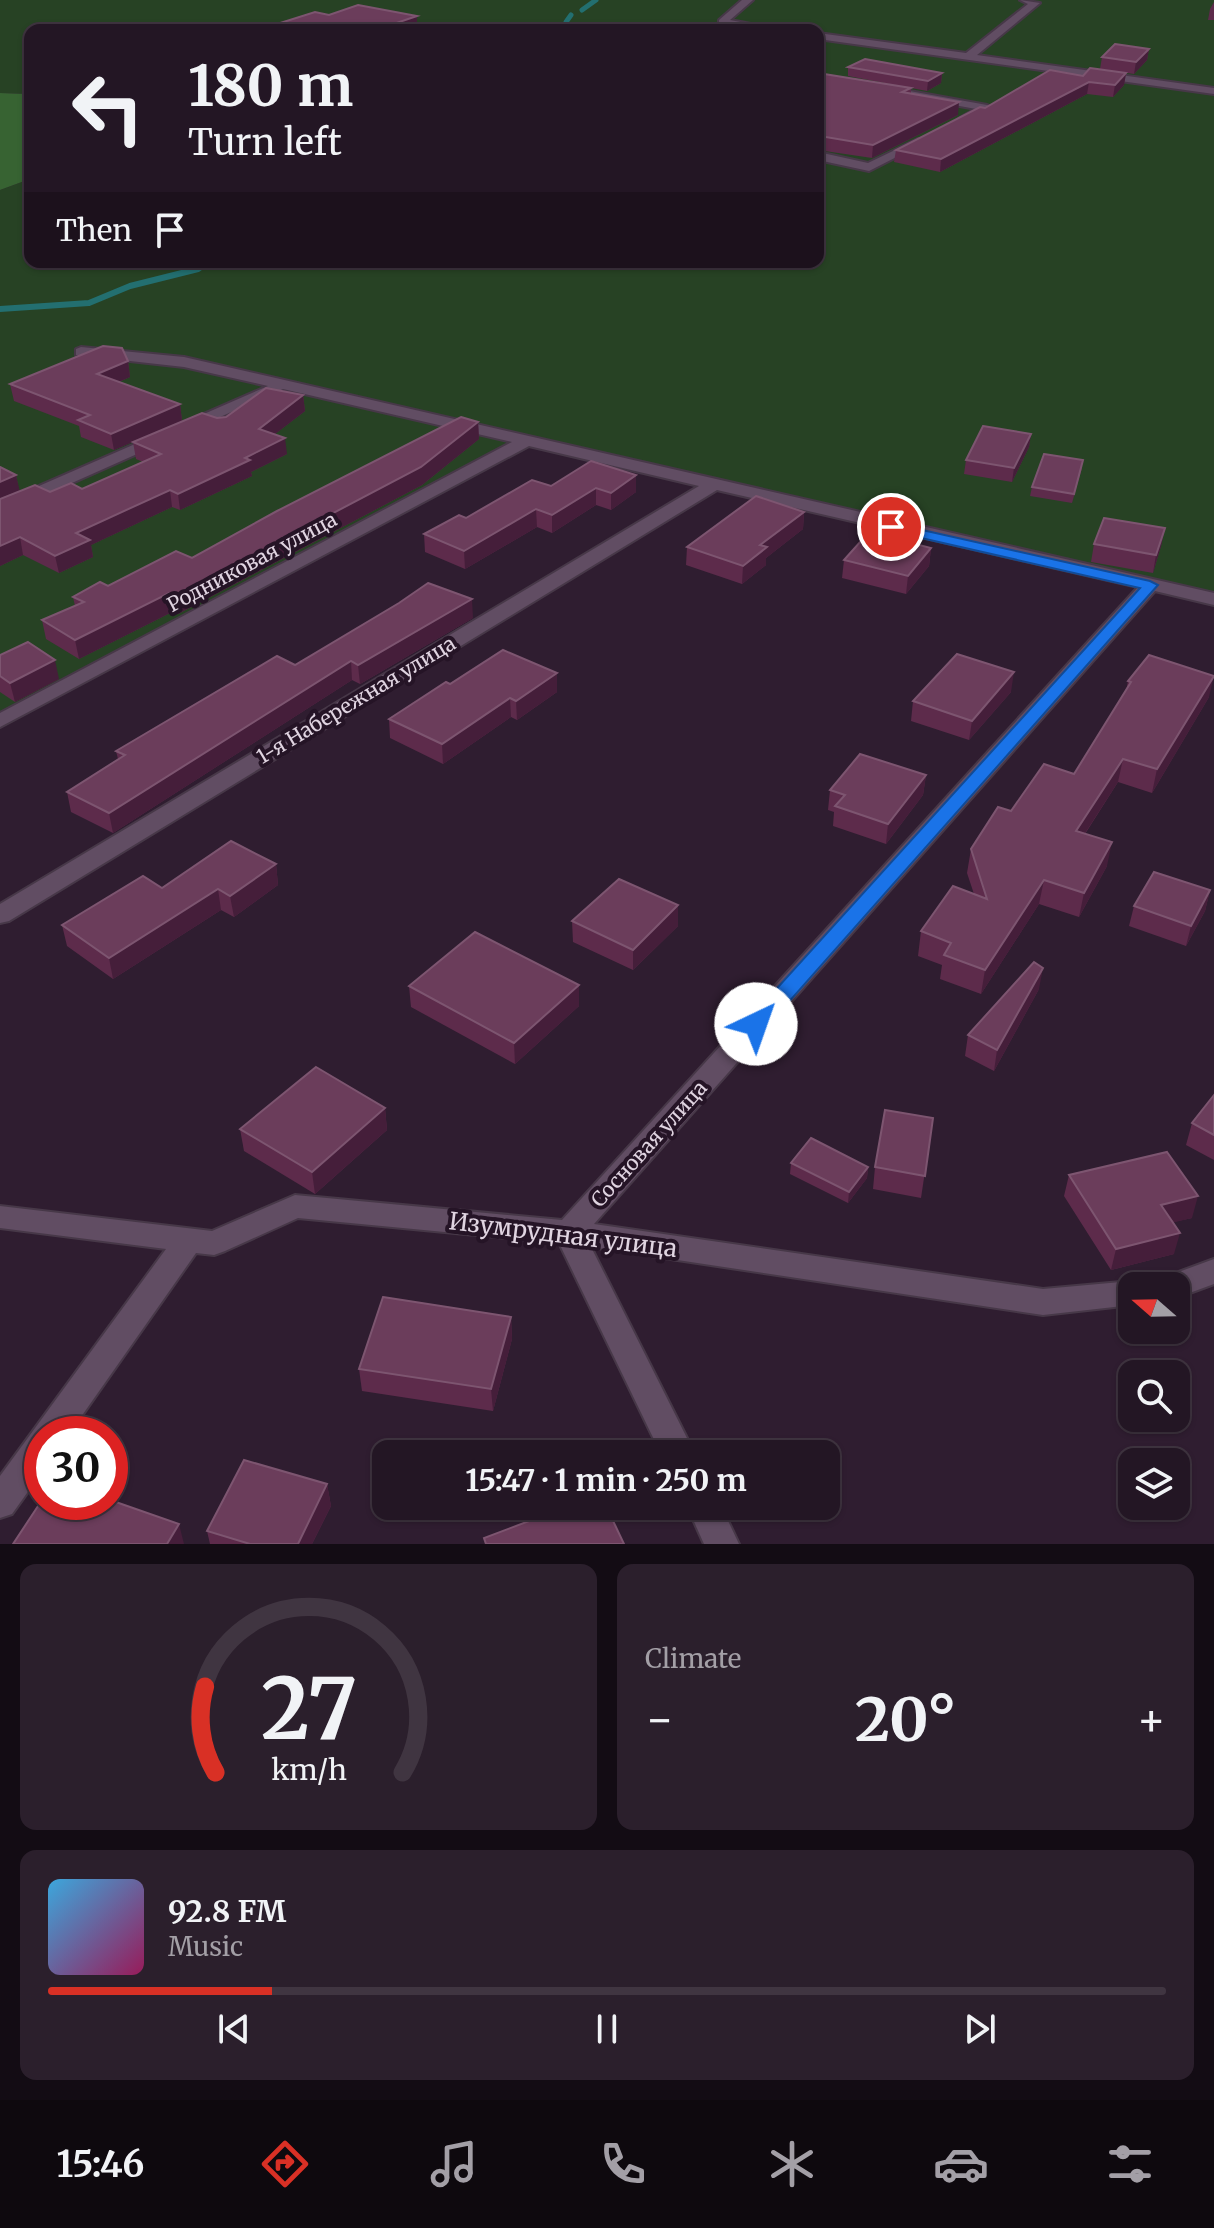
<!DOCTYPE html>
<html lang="en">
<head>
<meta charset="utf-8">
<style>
	body { margin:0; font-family:Merriweather,serif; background:#2b1f2c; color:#f1f3f6; height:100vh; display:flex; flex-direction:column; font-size:30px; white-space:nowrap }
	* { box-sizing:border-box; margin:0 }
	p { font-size:26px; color:#a39fa6 }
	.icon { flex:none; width:44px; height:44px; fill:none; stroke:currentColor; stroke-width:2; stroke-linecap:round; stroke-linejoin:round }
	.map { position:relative; height:1544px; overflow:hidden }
	.side { display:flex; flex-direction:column; gap:20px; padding:20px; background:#130c14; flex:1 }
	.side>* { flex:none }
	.guide { position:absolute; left:24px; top:24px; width:800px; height:244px; border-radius:16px; box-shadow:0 2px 6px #0004,0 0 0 2px #403541; background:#231624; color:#f1f3f6; overflow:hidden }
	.needle { width:52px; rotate:290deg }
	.controls { position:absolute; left:1118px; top:1272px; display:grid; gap:16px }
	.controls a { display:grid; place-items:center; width:72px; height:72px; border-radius:16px; background:#231624; box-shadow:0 2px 6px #0004,0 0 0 2px #403541; font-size:40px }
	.speed { position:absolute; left:24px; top:1416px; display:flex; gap:16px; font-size:40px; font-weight:700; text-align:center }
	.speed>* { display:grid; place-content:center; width:104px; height:104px; border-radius:50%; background:#231624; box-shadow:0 2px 6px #0004,0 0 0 2px #403541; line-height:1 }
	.speed .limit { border:12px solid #d22; background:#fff; color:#111 }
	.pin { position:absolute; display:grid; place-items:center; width:68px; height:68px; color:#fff; margin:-34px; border:4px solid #fff; border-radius:50%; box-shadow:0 2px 8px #0007 }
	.me { position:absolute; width:88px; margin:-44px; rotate:42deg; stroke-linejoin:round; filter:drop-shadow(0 0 6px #0008) }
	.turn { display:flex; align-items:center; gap:28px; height:168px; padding:0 32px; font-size:36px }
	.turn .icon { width:104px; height:104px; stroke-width:2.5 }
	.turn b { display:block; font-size:56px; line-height:68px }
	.then { display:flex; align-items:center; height:76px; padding:0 32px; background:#0003; gap:16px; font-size:30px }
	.big { font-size:60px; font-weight:700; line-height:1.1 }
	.side .tile { flex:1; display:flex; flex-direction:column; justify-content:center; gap:12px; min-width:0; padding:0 28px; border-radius:16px; background:#2b1f2c }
	.side .dial { align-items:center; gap:0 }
	.dial svg { height:208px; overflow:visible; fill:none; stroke:#403541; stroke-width:7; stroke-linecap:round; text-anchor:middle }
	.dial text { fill:#f1f3f6; stroke:none }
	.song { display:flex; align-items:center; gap:24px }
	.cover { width:96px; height:96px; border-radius:12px; background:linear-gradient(135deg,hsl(200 70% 55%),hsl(330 70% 35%)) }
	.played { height:8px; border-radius:4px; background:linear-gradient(90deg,#d93025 20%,#403541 20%) }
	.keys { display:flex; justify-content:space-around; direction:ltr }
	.heat { display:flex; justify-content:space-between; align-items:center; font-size:44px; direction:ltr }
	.side .tiles { flex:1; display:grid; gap:20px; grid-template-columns:1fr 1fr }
	.tile:last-child { grid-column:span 2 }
	.trip { position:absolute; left:372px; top:1440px; width:468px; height:80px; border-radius:16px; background:#231624; box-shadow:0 2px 6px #0004,0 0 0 2px #403541; font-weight:700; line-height:80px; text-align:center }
	.dock { display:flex; height:128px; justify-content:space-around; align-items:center; background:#0e090e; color:#a39fa6 }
	.dock .icon { width:56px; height:56px }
	.dock .current { color:#d93025 }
	.dock b { font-size:36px; color:#f1f3f6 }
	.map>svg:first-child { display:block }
	.green { fill:#274224 }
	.forest { fill:#376332 }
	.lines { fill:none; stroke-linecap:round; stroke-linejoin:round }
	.stream-far1 { stroke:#236f70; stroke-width:5 }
	.stream { stroke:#236f70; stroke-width:6 }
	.minor-casing { stroke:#473848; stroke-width:4 }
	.minor { fill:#614d63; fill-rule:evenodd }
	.wall { fill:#5d2b4b }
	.shaded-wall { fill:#451e3a }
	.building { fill:#6b3d5b; stroke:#7d5570; stroke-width:2 }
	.route { fill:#1a73e8; stroke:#114b97; stroke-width:2 }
	.labels { text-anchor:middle; stroke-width:8; stroke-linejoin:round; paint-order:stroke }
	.street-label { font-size:20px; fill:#e0d4e1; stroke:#251426 }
	.near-street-label { font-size:24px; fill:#e0d4e1; stroke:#251426 }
</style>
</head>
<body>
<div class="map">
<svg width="1214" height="1544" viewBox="0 0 1214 1544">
	<rect width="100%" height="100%" fill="#2f1d30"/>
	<polygon class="green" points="0,0 1214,0 1214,599 525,442 0,721 0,190 30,179 30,262 818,262 818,30 30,30 30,94 0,93"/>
	<polygon class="forest" points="0,93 30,94 30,179 0,190"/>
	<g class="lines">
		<g class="stream-far1">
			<polyline points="582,10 596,0"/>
			<polyline points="570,30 566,22 571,15"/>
		</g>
		<polyline class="stream" points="0,309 89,303 130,286 198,269 208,262"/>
		<g class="minor-casing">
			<g id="minor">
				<polygon points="742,0 753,0 730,20 783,30 719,24 719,20"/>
				<polygon points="1020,0 1040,3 977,55 1214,88 1214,94 818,39 818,33 966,53 1028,4"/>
				<polygon points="882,86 987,105 993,108 964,123 958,120 960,118 976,109 878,91 877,89"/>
				<polygon points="918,139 928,141 869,171 818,160 818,152 868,163"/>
				<polygon points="81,347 184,357 1214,593 1214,605 1155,591 594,1224 1043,1289 1132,1281 1144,1286 1132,1286 1132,1305 1043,1315 591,1247 695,1454 661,1454 559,1243 298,1218 225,1251 214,1255 196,1253 69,1434 42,1434 42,1472 12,1514 0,1518 0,1476 166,1249 0,1228 0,1206 212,1231 295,1195 562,1220 1138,587 717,490 9,921 0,923 0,904 699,486 529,446 0,727 0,713 512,442 283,389 0,515 0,503 268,386 184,367 76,355 76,349"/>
				<polygon points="1214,1259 1214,1284 1176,1298 1176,1286 1161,1286 1165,1277"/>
				<polygon points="687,1506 721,1506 739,1544 704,1544"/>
			</g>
		</g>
		<use href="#minor" class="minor"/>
	</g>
	<g class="wall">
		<polygon points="1214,2 1214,20 1208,20 1210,9"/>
		<polygon points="1149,49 1147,60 1134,74 1100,69 1102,57"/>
		<polygon points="848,67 942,73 941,83 927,91 911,88 911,94 958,115 872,158 818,150 818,73 900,86 848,76"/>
		<polygon points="1126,73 1124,85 1113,97 1087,94 940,172 894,162 896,150 985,108 1083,76"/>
		<polygon points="128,361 130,377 119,382 180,404 182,421 114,450 81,437 79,426 14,401 10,384"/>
		<polygon points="303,395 305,411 275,434 287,454 251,472 252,476 180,510 172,507 91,545 93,557 59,573 23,555 0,566 0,467 16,475 19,491 50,492 82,489 143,462 136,459 133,442"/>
		<polygon points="478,422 479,439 422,485 178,614 172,612 79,659 46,639 42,620 75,606 73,597 192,558"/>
		<polygon points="1031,434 1029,447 1012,482 964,474 966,460"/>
		<polygon points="591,461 636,492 611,510 596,505 552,533 537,527 465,569 425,552 424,534 551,486"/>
		<polygon points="1082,468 1072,503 1030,496 1032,487"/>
		<polygon points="804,512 803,529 766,558 766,565 742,584 686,565 687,547"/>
		<polygon points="1165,528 1161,546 1153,573 1091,562 1094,544"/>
		<polygon points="931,548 929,566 906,594 842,578 844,560"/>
		<polygon points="473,618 360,684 352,680 113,833 71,812 67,792 118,759 116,751 295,665"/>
		<polygon points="0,655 59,679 15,702 0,692"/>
		<polygon points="1128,681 1209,697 1152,793 1118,782 1085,834 1107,866 1079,917 1039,904 981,994 940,979 942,965 918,956 921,931 974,894 967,873 971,849 1011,811 1074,774 1126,691"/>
		<polygon points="450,684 557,692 517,720 511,717 443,764 390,738 389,719"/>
		<polygon points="1011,692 969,740 911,721 913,701"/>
		<polygon points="926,775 923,795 886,844 833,826 834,812 828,810 830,790"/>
		<polygon points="276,864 278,885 234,917 221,910 113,979 67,946 62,925"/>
		<polygon points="1210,890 1205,911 1186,946 1129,926 1134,906"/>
		<polygon points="572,921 678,926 633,970 573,942"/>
		<polygon points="579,985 579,1006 515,1064 411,1007 409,986"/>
		<polygon points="1039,989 994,1071 965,1056 968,1035"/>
		<polygon points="1214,1095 1214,1160 1186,1145 1192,1123"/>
		<polygon points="385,1108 387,1130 315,1194 244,1151 240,1129"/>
		<polygon points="933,1118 921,1198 873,1189 875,1167"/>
		<polygon points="791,1163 868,1167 867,1178 848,1203 790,1174"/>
		<polygon points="1069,1175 1192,1218 1173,1222 1174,1254 1111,1270 1064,1196"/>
		<polygon points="511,1317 512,1339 493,1411 362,1391 359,1369"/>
		<polygon points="327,1484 331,1506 312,1544 210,1544 207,1531"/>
	</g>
	<g class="shaded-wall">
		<polygon points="417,16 417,27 409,30 376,30"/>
		<polygon points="1149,49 1147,60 1134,74 1136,62"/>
		<polygon points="942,73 941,83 927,91 928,81"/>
		<polygon points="1126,73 1124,85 1113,97 1115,85"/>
		<polygon points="1089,82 1087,94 940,172 941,159"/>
		<polygon points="959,102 958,115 872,158 873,145"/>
		<polygon points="128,361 130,377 100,390 97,374"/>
		<polygon points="303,395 305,411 261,445 259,429"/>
		<polygon points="180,404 182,421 114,450 111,434"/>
		<polygon points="478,422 479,439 422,485 178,614 175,596"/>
		<polygon points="1031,434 1029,447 1012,482 1014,468"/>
		<polygon points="285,438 287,454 251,472 252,476 180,510 178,494"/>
		<polygon points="16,475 20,492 0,501 0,482"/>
		<polygon points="636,475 636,492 611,510 611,493"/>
		<polygon points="596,488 596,505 552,533 552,515"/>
		<polygon points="170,490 172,507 91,545 93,557 59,573 55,556 76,533"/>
		<polygon points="536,509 537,527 465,569 464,551"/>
		<polygon points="804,512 803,529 766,558 766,565 742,584 743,566 760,545"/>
		<polygon points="1165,528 1161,546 1153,573 1156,555"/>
		<polygon points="20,537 23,555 0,566 0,546"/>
		<polygon points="931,548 929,566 906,594 908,576"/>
		<polygon points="169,593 172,612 79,659 75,640"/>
		<polygon points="472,599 473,618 360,684 358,665"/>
		<polygon points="55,660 59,679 15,702 10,683"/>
		<polygon points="351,661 352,680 113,833 109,813"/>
		<polygon points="1014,672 1011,692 969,740 972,721"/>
		<polygon points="557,673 557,692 517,720 516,701"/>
		<polygon points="1214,676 1209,697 1152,793 1157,769"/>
		<polygon points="510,698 511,717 443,764 442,744"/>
		<polygon points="1123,759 1118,782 1071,855 1076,831"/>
		<polygon points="926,775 923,795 886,844 888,824"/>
		<polygon points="1112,842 1107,866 1079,917 1084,893"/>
		<polygon points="276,864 278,885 234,917 230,896"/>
		<polygon points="1044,880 1039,904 981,994 985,970"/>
		<polygon points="218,889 221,910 113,979 109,958"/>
		<polygon points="1210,890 1205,911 1186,946 1191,926"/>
		<polygon points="678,905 678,926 633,970 633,950"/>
		<polygon points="1043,968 1039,989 994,1071 997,1050"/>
		<polygon points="579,985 579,1006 515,1064 514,1043"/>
		<polygon points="385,1108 387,1130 315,1194 312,1172"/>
		<polygon points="868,1167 867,1178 848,1203 849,1192"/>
		<polygon points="1198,1196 1192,1218 1155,1227 1161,1205"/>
		<polygon points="1180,1233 1174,1254 1111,1270 1116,1249"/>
		<polygon points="511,1317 512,1339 493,1411 491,1389"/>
		<polygon points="327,1484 331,1506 312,1544 298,1544"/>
		<polygon points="179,1524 184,1544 167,1544"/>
	</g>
	<g class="building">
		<polygon points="358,5 417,16 376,30 258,30 315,12 329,15"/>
		<polygon points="1115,44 1149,49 1136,62 1102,57"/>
		<polygon points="865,59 942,73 928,81 848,67"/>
		<polygon points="1090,68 1126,73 1115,85 1089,82 941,159 896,150 980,107 985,108 1050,70 1083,76"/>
		<polygon points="818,73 911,88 902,92 959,102 873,145 820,136 818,137"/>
		<polygon points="103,346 122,348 128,361 97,374 180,404 111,434 78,420 90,415 10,384"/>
		<polygon points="266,388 303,395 259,429 285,438 245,458 250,460 178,494 170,490 76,533 90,540 55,556 20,537 0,546 0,499 35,485 50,492 71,483 82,489 161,454 133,442 202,413 217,418 226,417"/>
		<polygon points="461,417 478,422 421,467 175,596 169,593 75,640 42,620 84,602 73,597 100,582 108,586 176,551 192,558 277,511"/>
		<polygon points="983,426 1031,434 1014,468 966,460"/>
		<polygon points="1044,454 1083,460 1074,494 1032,487"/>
		<polygon points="591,461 636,475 611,493 596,488 552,515 536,509 464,551 424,534 459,515 466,518 532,480 551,486"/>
		<polygon points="0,467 16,475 0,482"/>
		<polygon points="756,496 804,512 760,545 767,547 743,566 687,547"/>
		<polygon points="1104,518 1165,528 1156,555 1094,544"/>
		<polygon points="869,532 931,548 908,576 844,560"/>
		<polygon points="428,583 472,599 358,665 351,661 109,813 67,792 125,755 116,751 277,656 295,665 399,603"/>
		<polygon points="28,642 55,660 10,683 0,676 0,655"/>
		<polygon points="503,650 557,673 516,701 510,698 442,744 389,719 446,682 450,684"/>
		<polygon points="957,654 1014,672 972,721 913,701"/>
		<polygon points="1149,655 1214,676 1157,769 1123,759 1076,831 1112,842 1084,893 1044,880 985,970 944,955 951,943 921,931 953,886 987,899 971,849 998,807 1011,811 1044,764 1074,774 1131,682 1128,681"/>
		<polygon points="860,754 926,775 888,824 835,806 845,795 830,790"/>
		<polygon points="231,841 276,864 230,896 218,889 109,958 62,925 143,876 162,888"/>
		<polygon points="1154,872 1210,890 1191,926 1134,906"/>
		<polygon points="619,879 678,905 633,950 572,921"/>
		<polygon points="475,932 579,985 514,1043 409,986"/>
		<polygon points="1034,962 1043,968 997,1050 968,1035"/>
		<polygon points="316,1067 385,1108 312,1172 240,1129"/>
		<polygon points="1214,1095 1214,1135 1192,1123"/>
		<polygon points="885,1110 933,1118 925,1176 875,1167"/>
		<polygon points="811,1138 868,1167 849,1192 791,1163"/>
		<polygon points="1167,1152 1198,1196 1161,1205 1180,1233 1116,1249 1069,1175"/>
		<polygon points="383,1297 511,1317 491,1389 359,1369"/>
		<polygon points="244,1460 327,1484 298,1544 250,1544 207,1531"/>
		<polygon points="42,1500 42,1502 110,1502 110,1500 179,1524 167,1544 13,1544"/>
		<polygon points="569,1506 606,1506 624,1544 486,1544 484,1538"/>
	</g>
	<polygon class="route" points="891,523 1150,581 1158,585 764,1030 749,1030 745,1024 749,1019 1140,588 886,530 886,524"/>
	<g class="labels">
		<g class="street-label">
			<text transform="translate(252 562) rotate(-28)" y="7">Родниковая улица</text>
			<text transform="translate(356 700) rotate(-31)" y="7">1-я Набережная улица</text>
			<text transform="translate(649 1144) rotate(-48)" y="7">Сосновая улица</text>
		</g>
		<g class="near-street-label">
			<text transform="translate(563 1235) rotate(7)" y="8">Изумрудная улица</text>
		</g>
	</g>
</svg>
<div class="controls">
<a><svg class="needle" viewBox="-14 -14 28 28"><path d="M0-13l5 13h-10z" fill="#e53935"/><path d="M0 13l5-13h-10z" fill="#a39fa6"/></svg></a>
<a><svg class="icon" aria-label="search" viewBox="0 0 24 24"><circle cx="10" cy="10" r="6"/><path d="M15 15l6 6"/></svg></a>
<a><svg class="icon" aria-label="layers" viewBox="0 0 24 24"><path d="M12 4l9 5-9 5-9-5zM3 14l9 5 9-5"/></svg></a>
</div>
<div class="speed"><div class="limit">30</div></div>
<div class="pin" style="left:891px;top:527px;background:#d93025"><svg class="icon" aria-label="arrive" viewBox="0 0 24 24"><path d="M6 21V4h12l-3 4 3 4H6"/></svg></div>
<svg class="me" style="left:756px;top:1024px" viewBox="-20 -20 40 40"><circle r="19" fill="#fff"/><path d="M0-13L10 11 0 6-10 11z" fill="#1a73e8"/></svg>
<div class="trip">15:47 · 1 min · 250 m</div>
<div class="guide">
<div class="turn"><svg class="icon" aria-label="left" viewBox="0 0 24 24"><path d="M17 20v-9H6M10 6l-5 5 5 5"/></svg><div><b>180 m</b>Turn left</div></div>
<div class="then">Then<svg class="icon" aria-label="arrive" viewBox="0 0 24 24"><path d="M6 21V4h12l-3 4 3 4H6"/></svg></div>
</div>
</div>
<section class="side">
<div class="tiles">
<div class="tile dial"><svg viewBox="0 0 100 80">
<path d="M14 69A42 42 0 1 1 86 69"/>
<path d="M14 69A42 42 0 0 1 10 36" stroke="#d93025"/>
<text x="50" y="56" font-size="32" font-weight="700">27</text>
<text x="50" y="72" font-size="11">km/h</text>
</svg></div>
<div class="tile"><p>Climate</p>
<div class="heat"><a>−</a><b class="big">20°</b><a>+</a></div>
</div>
<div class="tile">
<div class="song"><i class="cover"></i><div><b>92.8 FM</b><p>Music</p></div></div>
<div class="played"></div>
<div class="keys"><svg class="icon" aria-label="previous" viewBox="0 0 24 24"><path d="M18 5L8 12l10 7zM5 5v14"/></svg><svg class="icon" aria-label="pause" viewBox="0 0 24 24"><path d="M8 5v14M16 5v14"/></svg><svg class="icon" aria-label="next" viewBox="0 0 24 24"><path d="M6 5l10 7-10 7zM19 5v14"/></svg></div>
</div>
</div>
</section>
<nav class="dock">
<b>15:46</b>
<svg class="icon current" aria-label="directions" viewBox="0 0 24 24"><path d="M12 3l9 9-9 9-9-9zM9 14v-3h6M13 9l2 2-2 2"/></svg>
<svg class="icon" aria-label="music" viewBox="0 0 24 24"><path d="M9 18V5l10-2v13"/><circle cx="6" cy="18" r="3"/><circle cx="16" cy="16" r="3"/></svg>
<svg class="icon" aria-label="phone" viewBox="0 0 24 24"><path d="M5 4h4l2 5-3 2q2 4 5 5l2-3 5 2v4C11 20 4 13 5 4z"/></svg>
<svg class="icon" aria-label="climate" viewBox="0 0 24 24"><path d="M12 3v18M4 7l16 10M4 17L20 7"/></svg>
<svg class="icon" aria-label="car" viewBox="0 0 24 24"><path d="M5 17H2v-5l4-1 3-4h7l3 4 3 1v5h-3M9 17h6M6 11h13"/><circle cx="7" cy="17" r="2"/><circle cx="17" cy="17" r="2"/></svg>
<svg class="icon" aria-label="filters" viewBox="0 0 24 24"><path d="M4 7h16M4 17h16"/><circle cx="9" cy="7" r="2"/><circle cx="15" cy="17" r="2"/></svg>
</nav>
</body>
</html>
